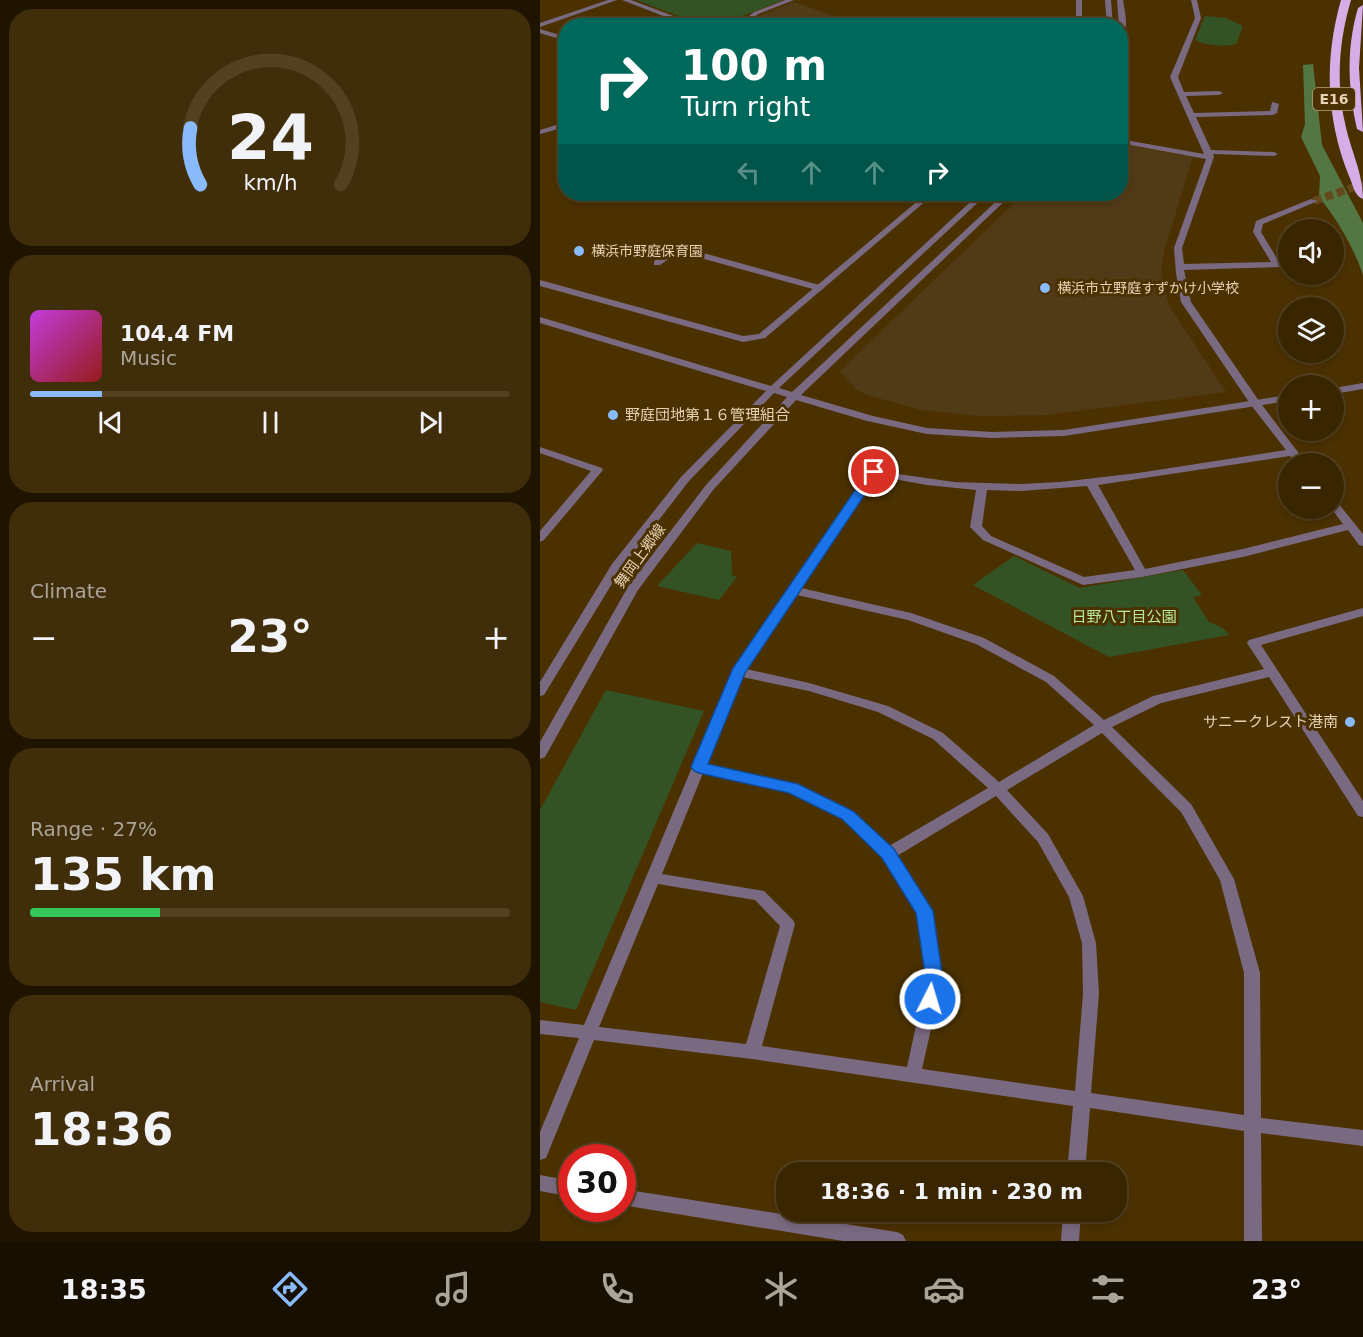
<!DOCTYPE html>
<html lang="en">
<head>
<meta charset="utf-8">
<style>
	body { margin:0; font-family:"DejaVu Sans","Noto Sans JP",sans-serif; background:#402d0a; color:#f1f3f6; height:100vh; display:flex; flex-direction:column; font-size:22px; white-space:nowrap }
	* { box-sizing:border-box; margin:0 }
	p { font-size:20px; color:#aba599 }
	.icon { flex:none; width:33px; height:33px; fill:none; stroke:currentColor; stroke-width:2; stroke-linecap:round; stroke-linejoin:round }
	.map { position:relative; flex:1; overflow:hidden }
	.panel { display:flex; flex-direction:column; gap:9px; padding:9px; background:#1f1400; width:540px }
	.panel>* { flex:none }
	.hud { position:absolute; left:18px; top:18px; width:570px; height:183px; border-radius:24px; box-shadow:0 3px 9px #0003,0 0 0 2px #534222; background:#00695c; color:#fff; overflow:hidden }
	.buttons { position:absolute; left:738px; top:219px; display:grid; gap:12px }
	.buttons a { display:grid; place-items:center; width:66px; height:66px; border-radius:50%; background:#392500; box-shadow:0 3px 9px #0003,0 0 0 2px #534222; font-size:30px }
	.speed { position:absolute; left:18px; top:1144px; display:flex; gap:12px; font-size:30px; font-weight:700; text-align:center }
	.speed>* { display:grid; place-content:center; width:78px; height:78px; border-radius:50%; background:#392500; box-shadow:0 3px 9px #0003,0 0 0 2px #534222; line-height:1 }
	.speed .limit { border:9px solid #d22; background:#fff; color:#111 }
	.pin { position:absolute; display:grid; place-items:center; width:51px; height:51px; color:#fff; margin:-26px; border:3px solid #fff; border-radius:50%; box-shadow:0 2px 6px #0007 }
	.me { position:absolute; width:66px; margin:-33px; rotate:5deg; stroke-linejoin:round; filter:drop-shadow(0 0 4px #0008) }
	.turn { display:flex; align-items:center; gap:21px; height:126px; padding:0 24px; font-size:27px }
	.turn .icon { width:78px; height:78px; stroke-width:2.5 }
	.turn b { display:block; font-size:42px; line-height:51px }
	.lanes { display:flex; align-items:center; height:57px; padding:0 24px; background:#0003; justify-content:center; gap:30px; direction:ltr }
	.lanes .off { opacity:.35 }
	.big { font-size:45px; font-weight:600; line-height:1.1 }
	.panel .widget { flex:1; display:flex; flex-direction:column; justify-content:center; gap:9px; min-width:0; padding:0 21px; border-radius:24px; background:#402d0a }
	.panel .dial { align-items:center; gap:0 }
	.dial svg { height:156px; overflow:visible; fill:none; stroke:#534222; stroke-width:7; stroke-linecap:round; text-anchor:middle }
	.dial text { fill:#f1f3f6; stroke:none }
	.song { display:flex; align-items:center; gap:18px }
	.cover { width:72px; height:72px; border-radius:9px; background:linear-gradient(135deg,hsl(290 70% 55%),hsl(0 70% 35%)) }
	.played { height:6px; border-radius:3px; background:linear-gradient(90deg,#89bafc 15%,#534222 15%) }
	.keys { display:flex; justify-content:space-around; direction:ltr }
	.heat { display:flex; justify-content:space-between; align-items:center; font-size:33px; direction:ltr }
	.charge { height:9px; border-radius:4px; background:linear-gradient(90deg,#34c759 27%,#534222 0) }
	.trip { position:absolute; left:236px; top:1162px; width:351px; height:60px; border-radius:24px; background:#392500; box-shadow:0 3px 9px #0003,0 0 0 2px #534222; font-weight:600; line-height:60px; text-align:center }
	.tabs { display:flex; height:96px; justify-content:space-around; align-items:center; background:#170f00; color:#aba599 }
	.tabs .icon { width:42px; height:42px }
	.tabs .selected { color:#89bafc }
	.tabs b { font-size:27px; color:#f1f3f6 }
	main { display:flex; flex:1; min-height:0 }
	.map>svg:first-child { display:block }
	.built { fill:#513b17 }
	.green { fill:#345324 }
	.forest { fill:#537642 }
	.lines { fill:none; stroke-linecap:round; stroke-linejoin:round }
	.minor-tunnel { stroke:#63491b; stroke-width:8; stroke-dasharray:8 4; stroke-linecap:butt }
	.pedestrian { fill:#7a6a81; fill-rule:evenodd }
	.minor { fill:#7a6a81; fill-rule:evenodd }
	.tertiary { fill:#7a6a81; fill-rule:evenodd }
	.motorway { fill:#d6ade6; fill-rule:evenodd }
	.route { fill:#1a73e8; stroke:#114b97; stroke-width:1.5 }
	.poi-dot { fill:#89bafc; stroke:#4c3100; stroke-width:2 }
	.labels { text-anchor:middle; stroke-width:6; stroke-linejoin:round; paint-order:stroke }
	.shield { fill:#4c3100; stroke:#b8a27f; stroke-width:1.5 }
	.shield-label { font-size:14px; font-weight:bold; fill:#e6d2b5 }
	.far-poi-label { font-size:14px; fill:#e6d2b5; stroke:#4c3100; text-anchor:start }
	.poi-label { font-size:15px; fill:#e6d2b5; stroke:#4c3100; text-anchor:start }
	.street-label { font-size:15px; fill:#e6d2b5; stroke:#4c3100 }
	.park-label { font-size:15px; fill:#b7ed9e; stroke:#4c3100 }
</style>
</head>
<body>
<main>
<section class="panel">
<div class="widget dial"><svg viewBox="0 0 100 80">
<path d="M14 69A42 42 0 1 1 86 69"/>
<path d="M14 69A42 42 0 0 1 9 40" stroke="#89bafc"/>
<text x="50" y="56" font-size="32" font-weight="700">24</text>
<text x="50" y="72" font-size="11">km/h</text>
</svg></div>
<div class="widget">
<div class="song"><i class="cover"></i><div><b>104.4 FM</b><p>Music</p></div></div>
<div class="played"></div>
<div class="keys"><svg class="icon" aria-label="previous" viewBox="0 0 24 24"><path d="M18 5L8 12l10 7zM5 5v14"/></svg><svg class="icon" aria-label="pause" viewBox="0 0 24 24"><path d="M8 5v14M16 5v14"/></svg><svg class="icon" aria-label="next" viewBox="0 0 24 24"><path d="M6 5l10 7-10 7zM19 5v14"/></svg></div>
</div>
<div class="widget"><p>Climate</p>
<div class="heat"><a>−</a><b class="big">23°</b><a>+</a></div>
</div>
<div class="widget"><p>Range · 27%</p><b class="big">135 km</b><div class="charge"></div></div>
<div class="widget"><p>Arrival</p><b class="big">18:36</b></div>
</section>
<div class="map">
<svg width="823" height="1241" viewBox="0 0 823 1241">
	<rect width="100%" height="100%" fill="#4c3100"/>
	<g class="built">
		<polygon points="254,2 312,22 304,26 209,25 223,14"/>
		<polygon points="581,144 653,157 624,251 621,271 628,304 686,392 507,415 439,416 381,410 327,395 316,389 300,371 473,204 489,198 493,194 580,194"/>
	</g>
	<g class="green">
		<polygon points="96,0 243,0 200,17 193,25 163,25"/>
		<path d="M665 16 686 18 703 26 696 44C683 47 667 46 655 40Z"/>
		<polygon points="157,543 191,551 192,575 197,577 179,600 117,586"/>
		<polygon points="474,556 540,588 643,570 662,595 653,597 669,622 683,628 689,635 569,657 433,585"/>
		<polygon points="66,690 164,711 36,1010 0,1002 0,810"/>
	</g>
	<path class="forest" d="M773 64 782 145 823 223V275C813 246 798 221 779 197L780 176 761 137 765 124 763 65Z"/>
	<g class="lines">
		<polyline class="minor-tunnel" points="774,201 823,184"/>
		<g class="pedestrian">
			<polygon points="68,0 77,0 0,27 0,23"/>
			<polygon points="82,0 91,0 160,26 149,26"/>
			<polygon points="0,29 26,37 26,41 0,33"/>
			<polygon points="138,246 283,286 284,288 280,291 139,252 120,265 114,265 114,261"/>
		</g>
		<g class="minor">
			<polygon points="245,0 254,0 218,14 204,26 196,26 214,12"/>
			<rect x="536" y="0" width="6" height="26"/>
			<path d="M651 0H657L661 18 638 77 644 92 679 91 683 93 679 95 646 96 654 113 730 111 732 102 739 104 737 113 733 115 656 117 671 150 734 152 738 154 734 156 673 154 674 157 642 248 644 264 731 262 713 232 716 221 771 199 778 201 723 224 721 232 741 265 740 267 644 270 651 302 719 401 767 464H756L750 456 558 485 605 569 703 549 803 524 791 508H794V502L798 503 823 534V546L819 545 808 530 703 557 602 577 543 585 443 540 430 527 436 490 387 485 337 476 261 588 371 613 444 638 514 676 564 720 613 696 724 669 707 643 709 640 823 608V616L721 645 823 801V817L818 816 729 677 621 703 572 727 651 804 694 879 720 973 721 1118 823 1130V1146L721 1133 722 1241H704V1131L550 1108 545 1173H527L533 1106 212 1059 54 1040 6 1158 0 1160V1132L39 1038 0 1034V1020L44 1025 192 672 330 470 414 482 481 484 520 482 598 473 746 450 711 405 641 302 636 273 634 248 666 159 585 144 581 142 585 140 664 154 630 77 655 18ZM547 486 595 570 544 577 451 536 442 526 447 490 481 491ZM257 595 368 620 436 644 506 682 554 725 459 782 403 733 348 706 269 683 206 669ZM202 677 269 691 338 712 393 739 448 788 349 846 312 811 258 784 167 764ZM562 733 641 812 680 880 704 973V1115L551 1093 559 994 556 943 543 896 508 834 467 790ZM163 773 250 792 302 819 343 858 378 912 386 980 367 1067 222 1046 255 924 253 920 224 891 122 874ZM456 796 498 842 529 897 542 943 543 994 535 1091 382 1069 402 980 392 911 357 856ZM118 884 215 900 240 926 206 1044 59 1027Z"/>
			<polygon points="26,122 26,127 0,134 0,130"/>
			<polygon points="386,194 394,194 225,338 203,342 0,286 0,280 203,336 219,334"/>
			<polygon points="0,447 62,468 63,470 4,540 0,542 0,531 51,471 0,453"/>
			<polygon points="0,1175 32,1181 32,1197 0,1191"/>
			<polygon points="82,1189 357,1232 363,1235 366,1241 303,1241 82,1205"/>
			<polygon points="523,1212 541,1212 539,1241 521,1241"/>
		</g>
		<g class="tertiary">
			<polygon points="565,0 571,0 573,26 567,26"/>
			<path d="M577 0H583C585 13 590 30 580 39Z"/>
			<polygon points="439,194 447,194 239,388 252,392 464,194 472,194 261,395 333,416 387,428 452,432 524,430 748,395 748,401 524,436 452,438 387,434 327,421 256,400 174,489 98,590 5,757 0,759 0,742 89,585 166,485 247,397 234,393 149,481 81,569 4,695 0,696 0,682 72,564 141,477 226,391 0,323 0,317 231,386"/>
			<polygon points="823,383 823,389 794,394 794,388"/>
		</g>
		<g class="motorway">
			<path d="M801 0H811C799 41 796 81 805 123 810 149 823 172 823 199 814 196 813 184 809 176 786 119 784 59 801 0Z"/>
			<path d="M823 5 819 68 823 132 817 129C808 88 806 49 818 8Z"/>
		</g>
	</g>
	<polygon class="route" points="334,469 340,472 205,673 168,764 258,784 313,811 354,849 393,911 403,980 397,1004 390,1007 384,1004 382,999 386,980 376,913 342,858 302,819 249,793 159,773 154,771 151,767 193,668 329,470"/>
	<g class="poi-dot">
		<circle cx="39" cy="251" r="6"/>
		<circle cx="505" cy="288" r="6"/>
		<circle cx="73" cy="415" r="6"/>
		<circle cx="810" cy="722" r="6"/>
	</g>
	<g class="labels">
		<rect class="shield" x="773" y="88" width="42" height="22" rx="4.5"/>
		<g class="shield-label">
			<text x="794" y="104">E16</text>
		</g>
		<g class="far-poi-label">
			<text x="51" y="256">横浜市野庭保育園</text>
			<text x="517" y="293">横浜市立野庭すずかけ小学校</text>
		</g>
		<g class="poi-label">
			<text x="85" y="420">野庭団地第１６管理組合</text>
			<text x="798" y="727" text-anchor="end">サニークレスト港南</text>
		</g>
		<g class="street-label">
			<text transform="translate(100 556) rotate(-54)" y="5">舞岡上郷線</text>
		</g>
		<g class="park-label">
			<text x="584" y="622">日野八丁目公園</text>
		</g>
	</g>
</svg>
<div class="buttons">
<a><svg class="icon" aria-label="sound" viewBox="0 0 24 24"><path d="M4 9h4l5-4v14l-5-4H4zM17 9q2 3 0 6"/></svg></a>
<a><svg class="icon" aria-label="layers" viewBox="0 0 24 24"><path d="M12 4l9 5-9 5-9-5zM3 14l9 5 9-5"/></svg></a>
<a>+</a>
<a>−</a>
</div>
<div class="speed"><div class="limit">30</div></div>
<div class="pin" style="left:334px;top:472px;background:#d93025"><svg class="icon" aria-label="arrive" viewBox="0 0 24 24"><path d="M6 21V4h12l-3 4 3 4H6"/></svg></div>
<svg class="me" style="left:390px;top:999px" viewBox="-20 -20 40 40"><circle r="17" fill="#1a73e8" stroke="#fff" stroke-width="3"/><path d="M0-11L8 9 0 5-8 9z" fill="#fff"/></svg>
<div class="trip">18:36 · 1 min · 230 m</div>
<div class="hud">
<div class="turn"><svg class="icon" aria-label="right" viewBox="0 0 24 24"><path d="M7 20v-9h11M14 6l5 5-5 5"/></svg><div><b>100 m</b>Turn right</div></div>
<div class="lanes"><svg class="icon off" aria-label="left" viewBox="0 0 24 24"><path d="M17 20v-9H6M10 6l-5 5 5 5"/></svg><svg class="icon off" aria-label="ahead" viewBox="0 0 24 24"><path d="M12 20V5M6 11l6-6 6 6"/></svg><svg class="icon off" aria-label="ahead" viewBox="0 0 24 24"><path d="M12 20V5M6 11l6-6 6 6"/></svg><svg class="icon" aria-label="right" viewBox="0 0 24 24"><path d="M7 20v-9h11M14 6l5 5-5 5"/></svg></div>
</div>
</div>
</main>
<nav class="tabs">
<b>18:35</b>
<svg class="icon selected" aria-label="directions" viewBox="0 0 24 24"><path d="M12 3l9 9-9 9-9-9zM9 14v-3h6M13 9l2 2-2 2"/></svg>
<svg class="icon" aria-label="music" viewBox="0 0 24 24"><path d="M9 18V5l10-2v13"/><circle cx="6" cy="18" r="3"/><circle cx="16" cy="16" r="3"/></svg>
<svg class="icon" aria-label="phone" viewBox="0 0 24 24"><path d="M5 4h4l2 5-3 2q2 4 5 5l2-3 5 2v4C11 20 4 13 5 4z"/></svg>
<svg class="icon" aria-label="climate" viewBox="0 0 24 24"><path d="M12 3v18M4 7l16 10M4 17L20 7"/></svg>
<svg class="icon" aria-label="car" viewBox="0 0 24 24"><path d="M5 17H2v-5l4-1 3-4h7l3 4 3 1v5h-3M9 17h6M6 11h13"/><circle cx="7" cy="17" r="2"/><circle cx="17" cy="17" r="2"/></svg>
<svg class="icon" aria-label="filters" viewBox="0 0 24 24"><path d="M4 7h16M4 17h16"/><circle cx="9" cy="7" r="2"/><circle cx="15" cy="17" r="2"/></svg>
<b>23°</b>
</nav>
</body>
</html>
